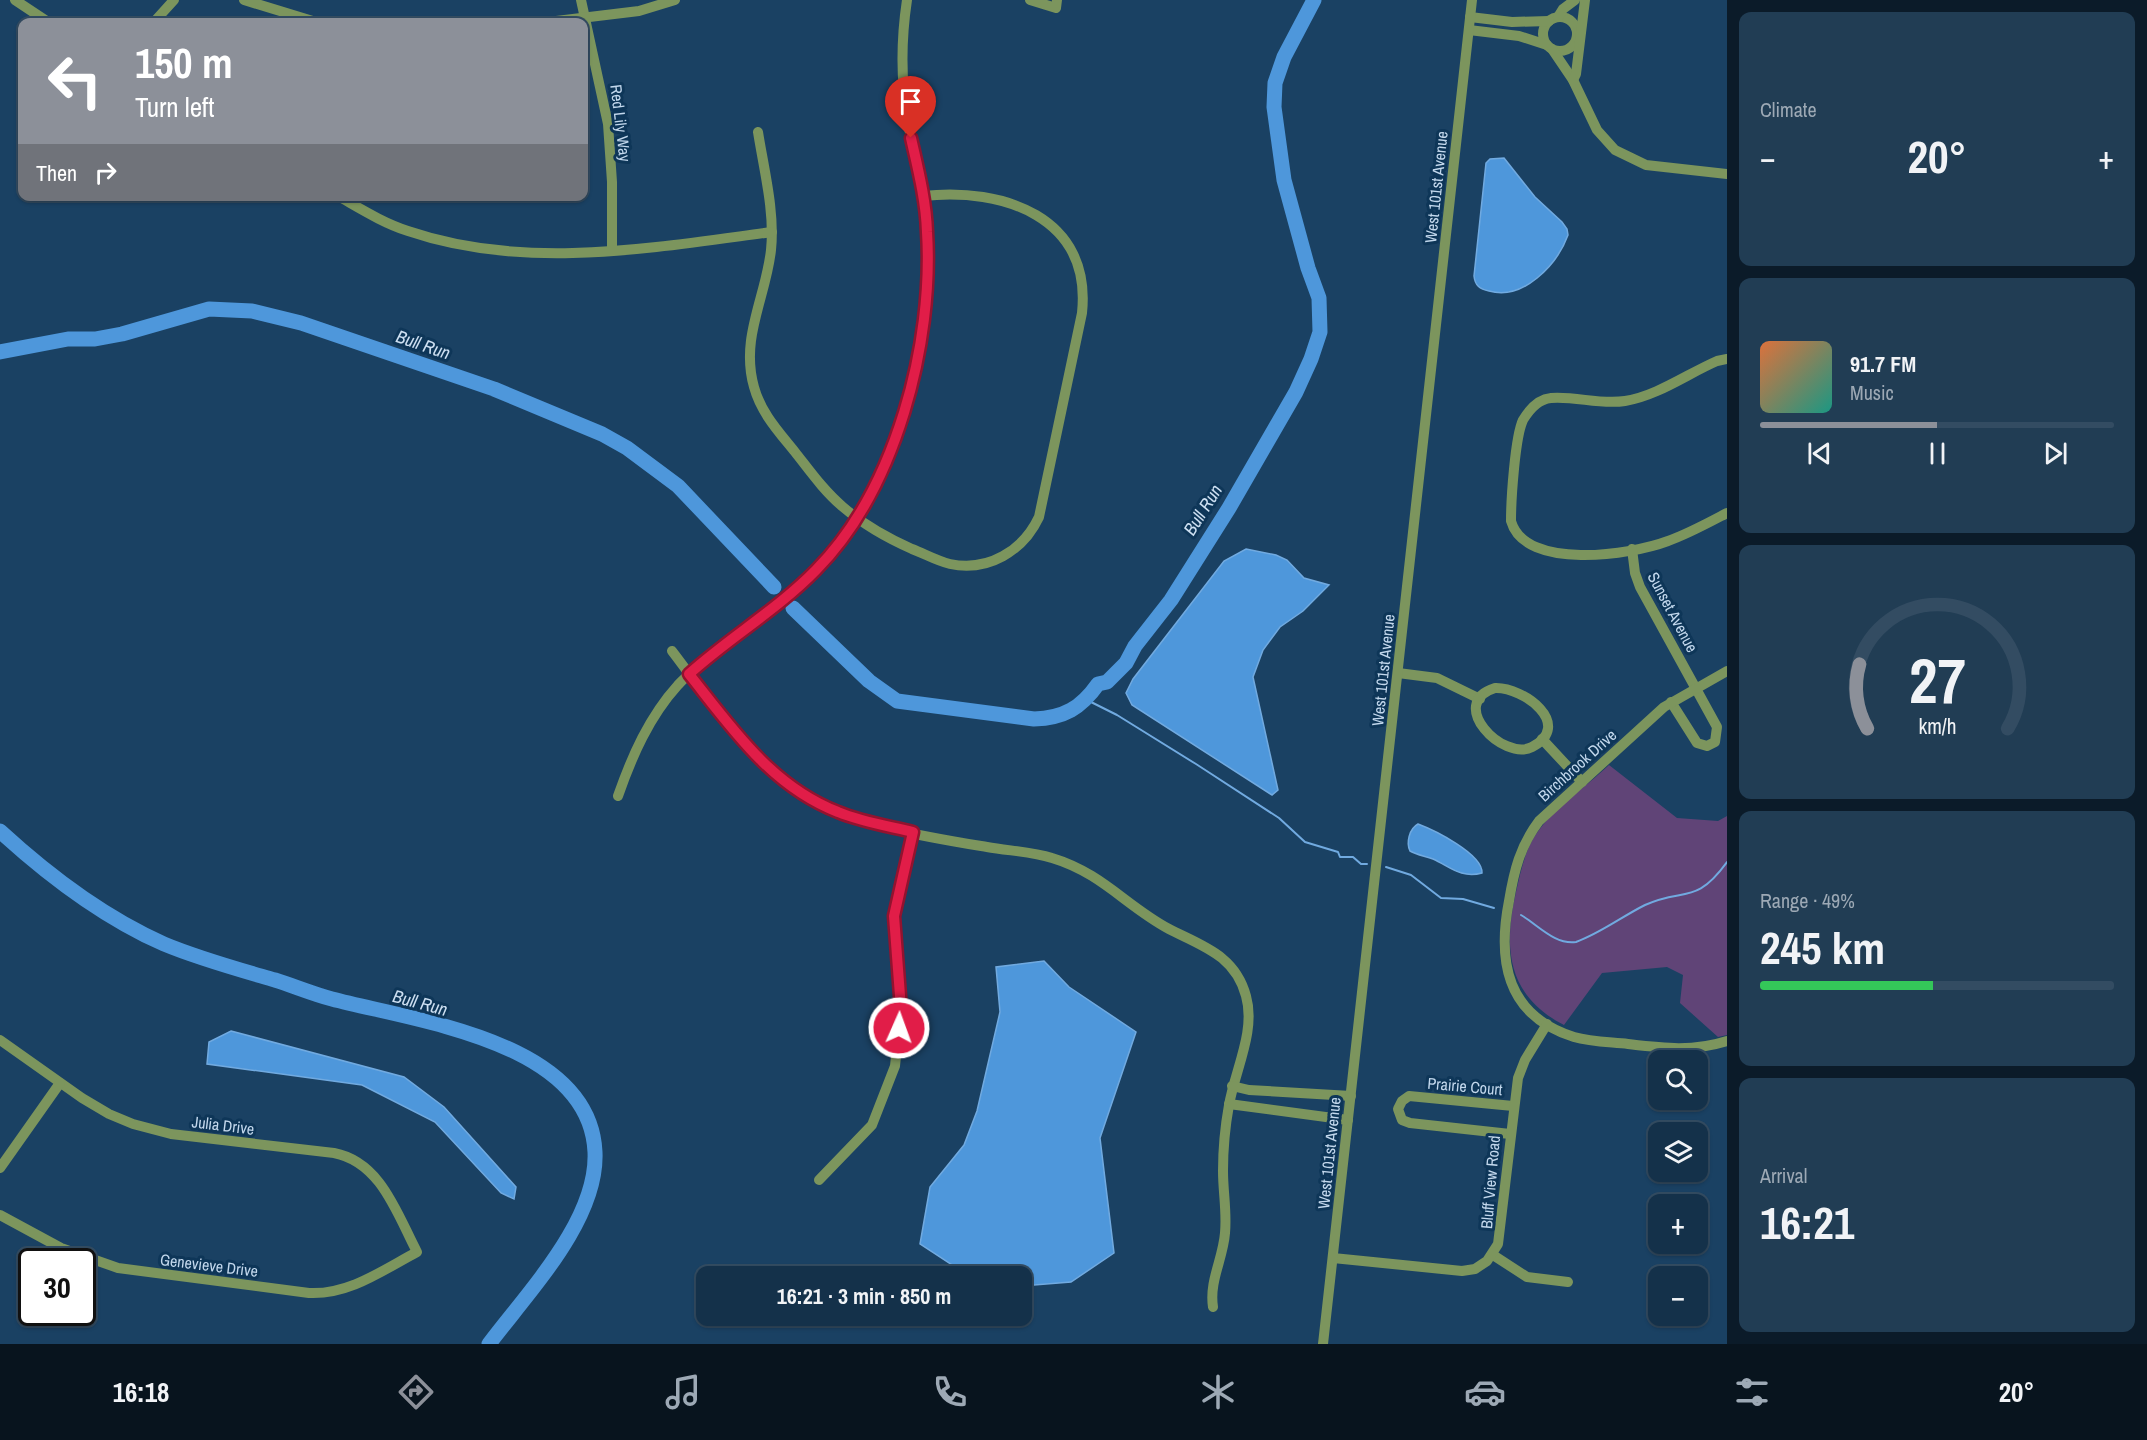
<!DOCTYPE html>
<html lang="en">
<head>
<meta charset="utf-8">
<style>
	body { margin:0; font-family:"Archivo Narrow",sans-serif; background:#213d54; color:#f1f3f6; height:100vh; display:flex; flex-direction:column; font-size:22px; white-space:nowrap }
	* { box-sizing:border-box; margin:0 }
	p { font-size:20px; color:#9da9b5 }
	.icon { flex:none; width:33px; height:33px; fill:none; stroke:currentColor; stroke-width:2; stroke-linecap:round; stroke-linejoin:round }
	.map { position:relative; flex:1; overflow:hidden }
	.panel { display:flex; flex-direction:column; gap:12px; padding:12px; background:#0b1b29; width:420px }
	.panel>* { flex:none }
	.top-card { position:absolute; left:18px; top:18px; width:570px; height:183px; border-radius:12px; box-shadow:0 2px 4px #0004,0 0 0 2px #334c62; background:#8c9099; color:#fff; overflow:hidden }
	.tools { position:absolute; left:1648px; top:1050px; display:grid; gap:12px }
	.tools a { display:grid; place-items:center; width:60px; height:60px; border-radius:12px; background:#14314a; box-shadow:0 2px 4px #0004,0 0 0 2px #334c62; font-size:30px }
	.speed { position:absolute; left:18px; top:1248px; display:flex; gap:12px; font-size:30px; font-weight:700; text-align:center }
	.speed>* { display:grid; place-content:center; width:78px; height:78px; border-radius:50%; background:#14314a; box-shadow:0 2px 4px #0004,0 0 0 2px #334c62; line-height:1 }
	.speed .limit { border:3px solid #111; border-radius:9px; background:#fff; color:#111 }
	.pin { position:absolute; display:grid; place-items:center; width:51px; height:51px; color:#fff; margin:-62px -26px; border-radius:50% 50% 50% 0; rotate:-45deg; box-shadow:0 0 6px #0007 }
	.pin .icon { rotate:45deg }
	.me { position:absolute; width:66px; margin:-33px; rotate:2deg; stroke-linejoin:round; filter:drop-shadow(0 0 4px #0008) }
	.turn { display:flex; align-items:center; gap:21px; height:126px; padding:0 18px; font-size:27px }
	.turn .icon { width:78px; height:78px; stroke-width:2.5 }
	.turn b { display:block; font-size:42px; line-height:51px }
	.then { display:flex; align-items:center; height:57px; padding:0 18px; background:#0003; gap:12px; font-size:22px }
	.big { font-size:45px; font-weight:700; line-height:1.1 }
	.panel .card { flex:1; display:flex; flex-direction:column; justify-content:center; gap:9px; min-width:0; padding:0 21px; border-radius:12px; background:#213d54 }
	.panel .dial { align-items:center; gap:0 }
	.dial svg { height:156px; overflow:visible; fill:none; stroke:#334c62; stroke-width:7; stroke-linecap:round; text-anchor:middle }
	.dial text { fill:#f1f3f6; stroke:none }
	.song { display:flex; align-items:center; gap:18px }
	.cover { width:72px; height:72px; border-radius:9px; background:linear-gradient(135deg,hsl(20 70% 55%),hsl(170 70% 35%)) }
	.played { height:6px; border-radius:3px; background:linear-gradient(90deg,#8c9099 50%,#334c62 50%) }
	.keys { display:flex; justify-content:space-around; direction:ltr }
	.heat { display:flex; justify-content:space-between; align-items:center; font-size:33px; direction:ltr }
	.charge { height:9px; border-radius:4px; background:linear-gradient(90deg,#34c759 49%,#334c62 0) }
	.trip { position:absolute; left:696px; top:1266px; width:336px; height:60px; border-radius:12px; background:#14314a; box-shadow:0 2px 4px #0004,0 0 0 2px #334c62; font-weight:700; line-height:60px; text-align:center }
	.tab-bar { display:flex; height:96px; justify-content:space-around; align-items:center; background:#08141e; color:#9da9b5 }
	.tab-bar .icon { width:42px; height:42px }
	.tab-bar .active { color:#8c9099 }
	.tab-bar b { font-size:27px; color:#f1f3f6 }
	main { display:flex; flex:1; min-height:0 }
	.map>svg:first-child { display:block }
	.green { fill:#604477 }
	.water { fill:#4e97db; stroke:#71aae0; stroke-width:1.5 }
	.lines { fill:none; stroke-linecap:round; stroke-linejoin:round }
	.stream { stroke:#71aae0; stroke-width:2 }
	.river { stroke:#4e97db; stroke-width:15 }
	.minor { stroke:#7c955d; stroke-width:10 }
	.route-casing { stroke:#92132f; stroke-width:15 }
	.route { stroke:#e11d48; stroke-width:10 }
	.labels { text-anchor:middle; stroke-width:6; stroke-linejoin:round; paint-order:stroke }
	.street-label { font-size:16px; fill:#c3d8ed; stroke:#0e3658 }
	.water-label { font-size:18px; font-style:italic; fill:#cee0f2; stroke:#0e3658 }
</style>
</head>
<body>
<main>
<div class="map">
<svg width="1727" height="1344" viewBox="0 0 1727 1344">
	<rect width="100%" height="100%" fill="#1a4163"/>
	<path class="green" d="M1609 765 1677 818 1718 821 1727 816V1035L1718 1037 1680 1003 1683 975 1667 967 1602 973 1564 1025C1507 996 1503 948 1516 892 1520 874 1524 855 1533 839 1550 810 1585 788 1609 765Z"/>
	<g class="water">
		<path d="M1504 158 1535 197 1562 222 1567 229 1568 235C1557 265 1523 301 1489 291 1480 289 1475 286 1474 276L1486 163 1490 159Z"/>
		<polygon points="1246,549 1276,555 1287,560 1304,578 1329,585 1303,611 1280,627 1263,650 1253,677 1278,790 1272,795 1132,705 1126,693 1133,679 1224,561"/>
		<path d="M1418 824C1434 830 1483 854 1482 873 1461 879 1449 866 1433 859 1425 856 1417 855 1410 851 1406 843 1409 829 1418 824Z"/>
		<polygon points="1044,961 1069,987 1136,1032 1100,1138 1114,1253 1071,1282 1022,1286 1022,1276 969,1276 920,1244 930,1187 964,1145 977,1111 1000,1012 996,967"/>
		<polygon points="231,1031 404,1077 444,1107 516,1187 514,1199 501,1193 435,1122 362,1085 207,1064 209,1042"/>
	</g>
	<g class="lines">
		<g class="stream">
			<polyline points="1087,700 1117,715 1196,764 1279,818 1305,842 1338,852 1340,857 1353,857 1361,864 1367,864"/>
			<polyline points="1386,867 1411,875 1441,898 1463,899 1494,908"/>
			<path d="M1521 915C1538 925 1555 945 1576 942 1601 933 1621 917 1645 905 1684 887 1695 906 1727 862"/>
		</g>
		<g class="river">
			<polyline points="0,352 68,339 95,339 122,334 209,309 252,311 301,323 494,389 602,434 627,448 678,486 774,587"/>
			<path d="M793 608 869 681 897 701 1034 719C1064 718 1081 708 1098 684L1107 682 1126 663 1135 646 1171 600 1229 508 1296 392 1311 359 1320 332 1319 298 1308 268 1284 180 1274 107 1275 83 1284 57 1314 0"/>
			<path d="M0 831C49 876 103 917 164 944 200 959 237 969 275 980 294 986 313 994 332 999 415 1021 590 1041 595 1152 598 1220 528 1292 489 1344"/>
		</g>
		<g class="minor">
			<polyline points="15,0 48,22"/>
			<polyline points="244,0 316,22"/>
			<polyline points="581,0 608,124 612,182 612,251"/>
			<polyline points="1030,0 1056,8 1057,0"/>
			<circle cx="1560" cy="34" r="17"/>
			<polyline points="1470,17 1512,22 1549,21"/>
			<polyline points="1558,17 1563,9 1575,0"/>
			<polyline points="154,22 174,0"/>
			<polyline points="548,22 639,11 675,0"/>
			<polyline points="1469,30 1519,36 1547,45"/>
			<polyline points="1552,49 1573,80 1597,130 1615,150 1646,165 1727,174"/>
			<polyline points="1573,80 1576,74 1585,0"/>
			<path d="M758 132C764 170 775 212 771 250 766 297 740 338 754 387 761 413 779 432 795 452 810 471 824 491 843 507 864 525 887 538 912 549 925 554 937 561 950 564 988 572 1023 551 1039 517L1082 313C1092 217 1003 187 923 196"/>
			<path d="M338 196C361 209 383 223 408 231 525 271 652 248 772 232"/>
			<path d="M1727 359 1717 361C1687 374 1657 396 1625 401 1600 405 1576 396 1551 398 1539 399 1529 410 1523 420 1515 437 1511 500 1511 521 1525 571 1631 555 1668 541 1688 534 1708 523 1727 513"/>
			<polyline points="1632,549 1635,573 1640,587 1717,727 1715,742 1707,746 1697,743 1671,702"/>
			<path d="M672 651C712 703 751 767 810 799 863 827 927 837 987 847 1008 851 1031 851 1052 858 1102 873 1126 906 1169 929 1202 946 1235 955 1246 996 1256 1031 1235 1070 1229 1105 1225 1127 1223 1149 1223 1171 1223 1192 1227 1212 1225 1233 1223 1259 1209 1281 1213 1307"/>
			<path d="M1727 671 1664 707 1539 821C1520 846 1514 871 1509 901 1497 962 1507 1016 1574 1037 1591 1042 1610 1042 1628 1044 1662 1048 1693 1052 1727 1041"/>
			<polyline points="1398,673 1437,678 1480,699"/>
			<path d="M1495 688C1524 687 1574 725 1532 747 1503 762 1446 703 1495 688Z"/>
			<polyline points="1542,739 1582,782"/>
			<path d="M618 796C632 756 649 717 678 685 696 666 717 651 737 635 788 595 837 557 868 498 915 410 938 297 924 198 920 173 912 148 908 122 901 83 901 40 907 0"/>
			<path d="M0 1040 82 1098 109 1114 133 1124 171 1134 334 1153C381 1162 397 1214 417 1252 383 1270 349 1295 309 1293L118 1268 61 1248 0 1215"/>
			<polyline points="1232,1086 1249,1090 1351,1096"/>
			<polyline points="1229,1104 1348,1120"/>
			<polyline points="1510,1134 1410,1123 1402,1120 1398,1109 1402,1101 1409,1096 1513,1106"/>
			<polyline points="0,1168 60,1083"/>
			<polyline points="819,1180 872,1125 895,1066 901,1009 894,916 913,832"/>
			<polyline points="1493,1255 1527,1277 1568,1282"/>
			<polyline points="1333,1258 1462,1271 1475,1269 1487,1261 1498,1244 1518,1078 1525,1060 1547,1024"/>
			<polyline points="1323,1344 1472,0"/>
		</g>
	</g>
	<g class="lines">
		<g class="route-casing">
			<path id="route" d="M899 1028 901 1009 894 916 913 832C888 826 862 822 838 812 771 786 732 728 689 674 730 637 778 609 816 570 896 489 934 343 927 232 926 200 918 169 911 138"/>
		</g>
		<use href="#route" class="route"/>
	</g>
	<g class="labels">
		<g class="street-label">
			<text transform="translate(621 123) rotate(83)" y="6">Red Lily Way</text>
			<text transform="translate(1436 187) rotate(-84)" y="6">West 101st Avenue</text>
			<text transform="translate(1673 612) rotate(62)" y="6">Sunset Avenue</text>
			<text transform="translate(1383 670) rotate(-84)" y="6">West 101st Avenue</text>
			<text transform="translate(1577 765) rotate(-42)" y="6">Birchbrook Drive</text>
			<text transform="translate(1465 1086) rotate(5)" y="6">Prairie Court</text>
			<text transform="translate(223 1125) rotate(7)" y="6">Julia Drive</text>
			<text transform="translate(1329 1153) rotate(-84)" y="6">West 101st Avenue</text>
			<text transform="translate(1490 1182) rotate(-85)" y="6">Bluff View Road</text>
			<text transform="translate(209 1265) rotate(7)" y="6">Genevieve Drive</text>
		</g>
		<g class="water-label">
			<text transform="translate(423 345) rotate(19)" y="6">Bull Run</text>
			<text transform="translate(1203 510) rotate(-58)" y="6">Bull Run</text>
			<text transform="translate(420 1003) rotate(15)" y="6">Bull Run</text>
		</g>
	</g>
</svg>
<div class="tools">
<a><svg class="icon" aria-label="search" viewBox="0 0 24 24"><circle cx="10" cy="10" r="6"/><path d="M15 15l6 6"/></svg></a>
<a><svg class="icon" aria-label="layers" viewBox="0 0 24 24"><path d="M12 4l9 5-9 5-9-5zM3 14l9 5 9-5"/></svg></a>
<a>+</a>
<a>−</a>
</div>
<div class="speed"><div class="limit">30</div></div>
<div class="pin" style="left:911px;top:138px;background:#d93025"><svg class="icon" aria-label="arrive" viewBox="0 0 24 24"><path d="M6 21V4h12l-3 4 3 4H6"/></svg></div>
<svg class="me" style="left:899px;top:1028px" viewBox="-20 -20 40 40"><circle r="17" fill="#e11d48" stroke="#fff" stroke-width="3"/><path d="M0-11L8 9 0 5-8 9z" fill="#fff"/></svg>
<div class="trip">16:21 · 3 min · 850 m</div>
<div class="top-card">
<div class="turn"><svg class="icon" aria-label="left" viewBox="0 0 24 24"><path d="M17 20v-9H6M10 6l-5 5 5 5"/></svg><div><b>150 m</b>Turn left</div></div>
<div class="then">Then<svg class="icon" aria-label="right" viewBox="0 0 24 24"><path d="M7 20v-9h11M14 6l5 5-5 5"/></svg></div>
</div>
</div>
<section class="panel">
<div class="card"><p>Climate</p>
<div class="heat"><a>−</a><b class="big">20°</b><a>+</a></div>
</div>
<div class="card">
<div class="song"><i class="cover"></i><div><b>91.7 FM</b><p>Music</p></div></div>
<div class="played"></div>
<div class="keys"><svg class="icon" aria-label="previous" viewBox="0 0 24 24"><path d="M18 5L8 12l10 7zM5 5v14"/></svg><svg class="icon" aria-label="pause" viewBox="0 0 24 24"><path d="M8 5v14M16 5v14"/></svg><svg class="icon" aria-label="next" viewBox="0 0 24 24"><path d="M6 5l10 7-10 7zM19 5v14"/></svg></div>
</div>
<div class="card dial"><svg viewBox="0 0 100 80">
<path d="M14 69A42 42 0 1 1 86 69"/>
<path d="M14 69A42 42 0 0 1 10 36" stroke="#8c9099"/>
<text x="50" y="56" font-size="32" font-weight="700">27</text>
<text x="50" y="72" font-size="11">km/h</text>
</svg></div>
<div class="card"><p>Range · 49%</p><b class="big">245 km</b><div class="charge"></div></div>
<div class="card"><p>Arrival</p><b class="big">16:21</b></div>
</section>
</main>
<nav class="tab-bar">
<b>16:18</b>
<svg class="icon active" aria-label="directions" viewBox="0 0 24 24"><path d="M12 3l9 9-9 9-9-9zM9 14v-3h6M13 9l2 2-2 2"/></svg>
<svg class="icon" aria-label="music" viewBox="0 0 24 24"><path d="M9 18V5l10-2v13"/><circle cx="6" cy="18" r="3"/><circle cx="16" cy="16" r="3"/></svg>
<svg class="icon" aria-label="phone" viewBox="0 0 24 24"><path d="M5 4h4l2 5-3 2q2 4 5 5l2-3 5 2v4C11 20 4 13 5 4z"/></svg>
<svg class="icon" aria-label="climate" viewBox="0 0 24 24"><path d="M12 3v18M4 7l16 10M4 17L20 7"/></svg>
<svg class="icon" aria-label="car" viewBox="0 0 24 24"><path d="M5 17H2v-5l4-1 3-4h7l3 4 3 1v5h-3M9 17h6M6 11h13"/><circle cx="7" cy="17" r="2"/><circle cx="17" cy="17" r="2"/></svg>
<svg class="icon" aria-label="filters" viewBox="0 0 24 24"><path d="M4 7h16M4 17h16"/><circle cx="9" cy="7" r="2"/><circle cx="15" cy="17" r="2"/></svg>
<b>20°</b>
</nav>
</body>
</html>
